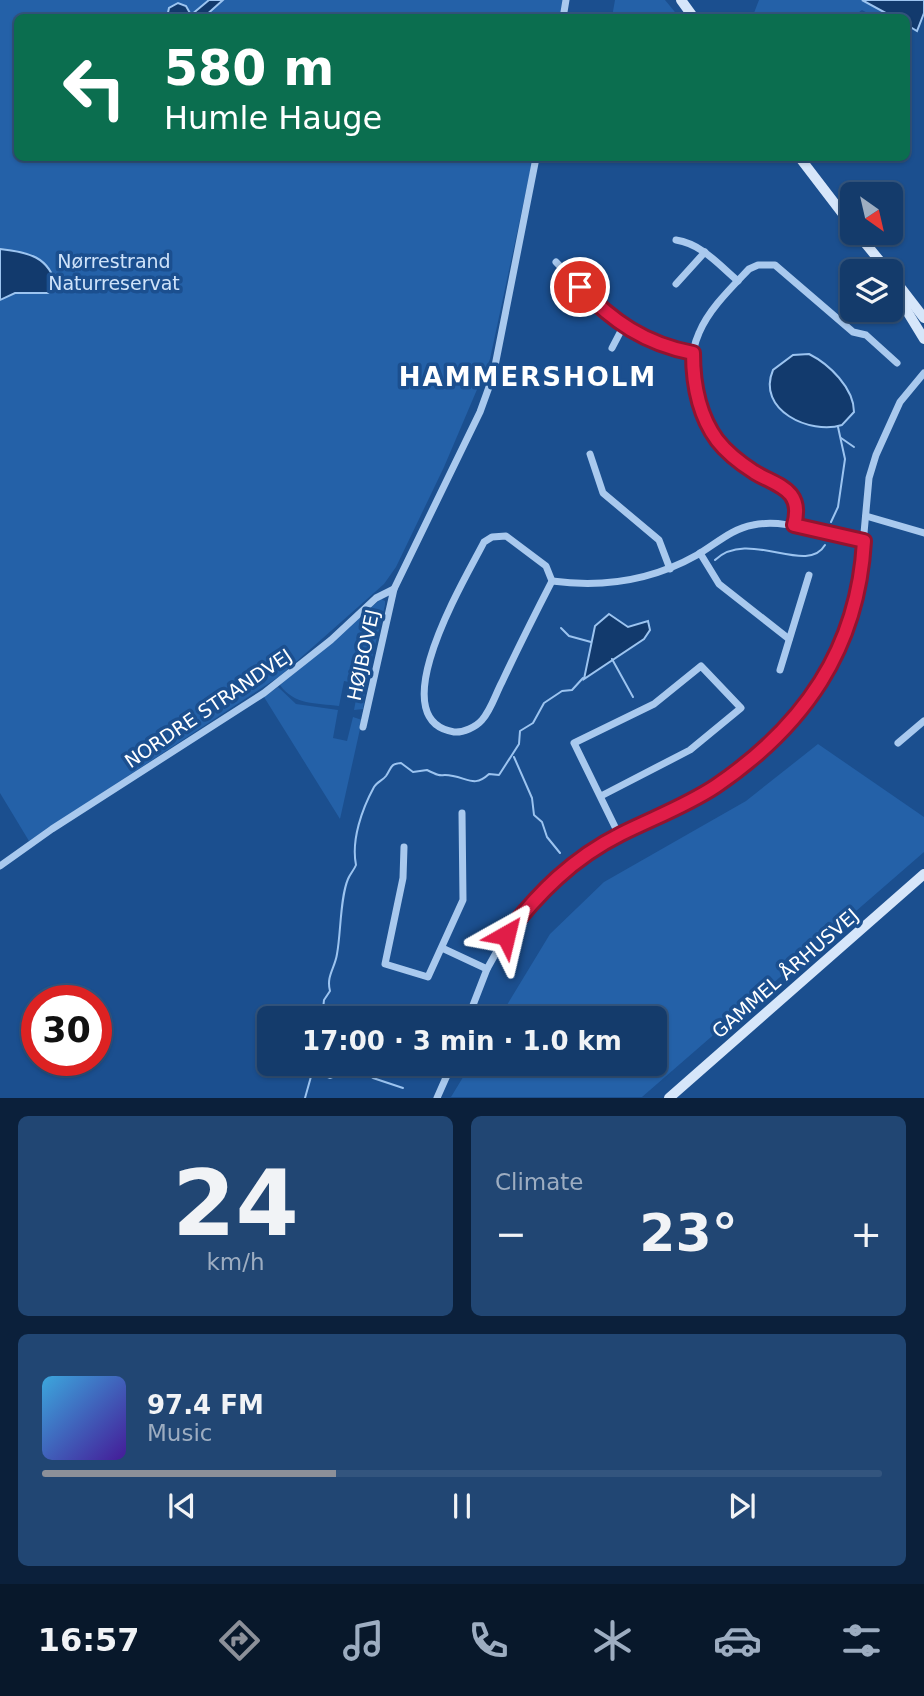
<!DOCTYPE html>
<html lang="en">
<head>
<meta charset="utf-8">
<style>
	body { margin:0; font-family:"DejaVu Sans",sans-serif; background:#214673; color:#f1f3f6; height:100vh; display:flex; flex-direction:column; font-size:26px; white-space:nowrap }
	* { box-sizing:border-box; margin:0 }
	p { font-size:23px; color:#9dadc1 }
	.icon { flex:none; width:38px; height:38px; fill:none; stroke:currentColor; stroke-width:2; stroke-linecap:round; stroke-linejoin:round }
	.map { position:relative; height:1098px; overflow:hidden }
	.drawer { display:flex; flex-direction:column; gap:18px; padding:18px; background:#0b203b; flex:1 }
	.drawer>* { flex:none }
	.top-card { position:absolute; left:14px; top:14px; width:896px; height:147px; border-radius:10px; box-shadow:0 2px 5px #0004,0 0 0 2px #33557e; background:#0b6e4f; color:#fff; overflow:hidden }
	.needle { width:46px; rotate:146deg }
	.controls { position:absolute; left:840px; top:182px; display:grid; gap:14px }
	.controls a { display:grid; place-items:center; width:63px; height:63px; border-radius:10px; background:#143b6b; box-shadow:0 2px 5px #0004,0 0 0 2px #33557e; font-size:35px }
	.speed { position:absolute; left:21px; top:985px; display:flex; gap:14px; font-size:35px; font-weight:700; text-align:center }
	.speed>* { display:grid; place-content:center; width:91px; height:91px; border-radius:50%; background:#143b6b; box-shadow:0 2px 5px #0004,0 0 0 2px #33557e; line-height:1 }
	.speed .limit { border:10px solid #d22; background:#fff; color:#111 }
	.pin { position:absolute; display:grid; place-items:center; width:60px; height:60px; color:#fff; margin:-30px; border:4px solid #fff; border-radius:50%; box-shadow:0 2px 7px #0007 }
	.me { position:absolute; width:77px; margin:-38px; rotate:37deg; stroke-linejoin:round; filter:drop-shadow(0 0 5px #0008) }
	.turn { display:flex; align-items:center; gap:24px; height:147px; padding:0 35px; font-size:32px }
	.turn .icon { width:91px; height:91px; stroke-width:2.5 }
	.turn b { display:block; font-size:49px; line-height:60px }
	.big { font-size:52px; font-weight:800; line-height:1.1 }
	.drawer .widget { flex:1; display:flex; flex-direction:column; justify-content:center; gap:10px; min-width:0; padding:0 24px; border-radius:10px; background:#214673 }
	.drawer .dial { align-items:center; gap:0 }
	.dial b { font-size:91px; line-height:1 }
	.song { display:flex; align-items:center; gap:21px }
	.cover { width:84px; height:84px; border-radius:10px; background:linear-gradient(135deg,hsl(200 70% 55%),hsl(260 70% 35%)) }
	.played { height:7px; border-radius:4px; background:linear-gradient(90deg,#8c9099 35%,#33557e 35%) }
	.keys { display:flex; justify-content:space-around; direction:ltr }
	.heat { display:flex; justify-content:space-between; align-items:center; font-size:38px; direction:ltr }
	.drawer .tiles { flex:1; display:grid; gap:18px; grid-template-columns:1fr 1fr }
	.widget:last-child { grid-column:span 2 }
	.trip { position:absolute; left:257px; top:1006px; width:410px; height:70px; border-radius:10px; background:#143b6b; box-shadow:0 2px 5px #0004,0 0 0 2px #33557e; font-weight:800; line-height:70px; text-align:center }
	.menu { display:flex; height:112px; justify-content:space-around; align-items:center; background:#08182b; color:#9dadc1 }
	.menu .icon { width:49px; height:49px }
	.menu .current { color:#8c9099 }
	.menu b { font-size:32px; color:#f1f3f6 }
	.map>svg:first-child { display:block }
	.green { fill:#2461a8 }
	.water { fill:#123a6d; stroke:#9cc4f0; stroke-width:2 }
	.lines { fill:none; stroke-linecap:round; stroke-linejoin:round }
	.stream { stroke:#9cc4f0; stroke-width:2 }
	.street { stroke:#a9c9ee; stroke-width:7 }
	.secondary { stroke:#d6e6fa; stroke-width:10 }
	.route-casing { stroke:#92132f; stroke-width:18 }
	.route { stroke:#e11d48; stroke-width:12 }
	.labels { text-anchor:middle; stroke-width:7; stroke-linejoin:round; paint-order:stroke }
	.park-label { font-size:19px; fill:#cfe3fa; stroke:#1b4f8f }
	.street-label { font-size:19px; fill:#fff; stroke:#1b4f8f }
	.district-label { font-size:26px; font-weight:bold; letter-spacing:2px; fill:#fff; stroke:#1b4f8f }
</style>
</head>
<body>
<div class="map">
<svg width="924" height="1098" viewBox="0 0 924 1098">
	<rect width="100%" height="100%" fill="#1b4f8f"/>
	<g class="green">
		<polygon points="0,0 563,0 560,18 18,18 18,158 533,158 490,359 444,467 396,567 384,584 280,676 29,841 0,793"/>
		<polygon points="615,0 665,0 679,17 612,17"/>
		<polygon points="759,0 862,0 893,17 875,17 862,10 852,17 752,18"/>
		<path d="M381 599 385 601V605L366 682 363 709 354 710 359 684 344 681 339 706C316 703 294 705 280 685Z"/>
		<polygon points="278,687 296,704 338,710 333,738 347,741 353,717 362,720 340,819 264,697"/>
		<polygon points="818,744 924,817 924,852 642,1097 451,1097 471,1064 654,1064 654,1018 499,1018 550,934 604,882 746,801"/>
	</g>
	<g class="water">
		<polygon points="209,0 223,0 204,17 167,17 169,8 178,3 186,6 191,15"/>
		<polygon points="862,0 924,0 924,13 917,31 907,25 906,18 893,17"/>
		<path d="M0 249C27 252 50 256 56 287L48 293H15L0 300Z"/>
		<path d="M809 354C829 364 854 388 854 412L842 425C810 435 756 410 773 370L793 355Z"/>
		<polygon points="609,614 628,627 648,621 650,630 644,639 584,679 595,626"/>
	</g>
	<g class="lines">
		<g class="stream">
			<polyline points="841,438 854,447"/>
			<polyline points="831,522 838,507 845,459 838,427"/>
			<path d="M715 560C748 528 807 576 825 545"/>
			<polyline points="561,628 569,636 591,642"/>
			<polyline points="612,659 633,697"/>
			<polyline points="514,757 532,798 534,815 542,822 547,837 560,853"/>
			<path d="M322 1018 324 1000 330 991C326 976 335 968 337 954 341 933 340 898 348 879 350 874 354 870 356 865 351 840 362 809 374 787 377 782 383 780 386 776 392 767 390 764 401 763L413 772 427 770C445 779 438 773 453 776 469 779 475 787 489 774L499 775 519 744 520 731 533 723 544 703 562 691 572 690 583 678"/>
			<polyline points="323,1075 330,1078 356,1068 373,1078 403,1088"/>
			<polyline points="305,1098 312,1073 311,1064"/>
		</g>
		<g class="street">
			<polyline points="563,18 566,0"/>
			<path d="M676 240C702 244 719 265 738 281"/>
			<path d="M556 262C599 307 629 341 693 353"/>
			<polyline points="555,282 566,272"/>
			<polyline points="676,284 705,252"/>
			<polyline points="612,348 624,325"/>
			<polyline points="590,454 603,493 659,540 670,569"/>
			<polyline points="866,516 924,533"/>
			<path d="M794 525C797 513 796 500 787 490 774 476 748 470 732 456 701 428 681 373 699 333 709 309 731 288 749 269L758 265H775L853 332 866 335 897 363"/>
			<path d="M506 536 546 566 552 581C535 614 518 648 502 682 496 693 491 710 482 720 476 727 463 733 454 732 379 720 467 576 484 542L492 537Z"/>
			<polyline points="700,553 719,584 789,639"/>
			<path d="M552 581C604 588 651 581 697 555 716 544 731 529 753 525 792 517 826 540 864 541"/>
			<polyline points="780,670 809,575"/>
			<polyline points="363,727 394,589"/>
			<polyline points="898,743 924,721"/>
			<polyline points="601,796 690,750 741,708 701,666 654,704 574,743 619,835"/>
			<polyline points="404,847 403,878 385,964 428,977 463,900 462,813"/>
			<polyline points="0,866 52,829 264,693 331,640 376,598 394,589 480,412 493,376 536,158"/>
			<polyline points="442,948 487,969"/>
			<polyline points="468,1018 487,969 506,935 550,884 602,845 715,786 776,737 823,680 843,643 858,599 869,478 876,455 900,402 924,373"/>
			<polyline points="437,1098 452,1064"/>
		</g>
		<g class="secondary">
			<polyline points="681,0 694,18"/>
			<polyline points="800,158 852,226"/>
			<polyline points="857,233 888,271"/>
			<polyline points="891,275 924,318"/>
			<polyline points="891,285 924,339"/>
			<polyline points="669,1098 924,874"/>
		</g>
	</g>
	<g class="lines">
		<g class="route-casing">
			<path id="route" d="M506 935C538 893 573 858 621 834 653 818 686 806 716 786 804 726 858 649 864 541L794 525C804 489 777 486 754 472 740 463 727 453 717 440 698 414 693 384 693 353 645 344 612 321 580 287"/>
		</g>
		<use href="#route" class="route"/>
	</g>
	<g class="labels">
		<g class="park-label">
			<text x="114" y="268">Nørrestrand<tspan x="114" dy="22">Naturreservat</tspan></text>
		</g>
		<g class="street-label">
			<text transform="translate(363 655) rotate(-78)" y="7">HØJBOVEJ</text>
			<text transform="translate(208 708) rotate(-34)" y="7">NORDRE STRANDVEJ</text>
			<text transform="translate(785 973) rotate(-41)" y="7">GAMMEL ÅRHUSVEJ</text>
		</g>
		<g class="district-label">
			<text x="528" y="386">HAMMERSHOLM</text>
		</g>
	</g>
</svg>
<div class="controls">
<a><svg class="needle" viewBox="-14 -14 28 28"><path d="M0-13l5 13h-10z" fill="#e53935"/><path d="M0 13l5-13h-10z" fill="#9dadc1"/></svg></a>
<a><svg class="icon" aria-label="layers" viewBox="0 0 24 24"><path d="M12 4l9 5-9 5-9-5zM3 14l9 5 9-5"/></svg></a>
</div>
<div class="speed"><div class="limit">30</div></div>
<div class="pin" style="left:580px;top:287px;background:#d93025"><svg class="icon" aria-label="arrive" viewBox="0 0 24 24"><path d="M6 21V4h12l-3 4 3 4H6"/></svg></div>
<svg class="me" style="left:506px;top:935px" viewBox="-20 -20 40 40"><path d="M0-17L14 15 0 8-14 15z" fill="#e11d48" stroke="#fff" stroke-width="4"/></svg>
<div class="trip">17:00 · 3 min · 1.0 km</div>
<div class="top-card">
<div class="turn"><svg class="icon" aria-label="left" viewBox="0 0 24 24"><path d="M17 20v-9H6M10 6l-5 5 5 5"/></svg><div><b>580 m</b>Humle Hauge</div></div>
</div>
</div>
<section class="drawer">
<div class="tiles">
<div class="widget dial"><b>24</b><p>km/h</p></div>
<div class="widget"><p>Climate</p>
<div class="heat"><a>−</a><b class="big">23°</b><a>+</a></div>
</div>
<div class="widget">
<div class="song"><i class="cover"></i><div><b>97.4 FM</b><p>Music</p></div></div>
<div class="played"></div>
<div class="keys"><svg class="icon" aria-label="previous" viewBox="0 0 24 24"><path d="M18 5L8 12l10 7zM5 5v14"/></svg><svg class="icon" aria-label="pause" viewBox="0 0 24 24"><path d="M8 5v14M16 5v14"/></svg><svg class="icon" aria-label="next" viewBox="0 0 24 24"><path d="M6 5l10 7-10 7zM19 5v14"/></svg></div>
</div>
</div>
</section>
<nav class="menu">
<b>16:57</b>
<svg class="icon current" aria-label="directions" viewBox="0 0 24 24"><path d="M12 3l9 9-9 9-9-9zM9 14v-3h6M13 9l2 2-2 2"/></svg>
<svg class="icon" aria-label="music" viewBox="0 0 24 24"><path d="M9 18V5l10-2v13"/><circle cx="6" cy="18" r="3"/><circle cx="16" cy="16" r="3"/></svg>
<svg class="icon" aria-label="phone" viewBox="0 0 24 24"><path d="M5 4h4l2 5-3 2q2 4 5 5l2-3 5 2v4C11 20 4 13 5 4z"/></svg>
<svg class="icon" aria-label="climate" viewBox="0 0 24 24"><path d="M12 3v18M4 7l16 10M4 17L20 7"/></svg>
<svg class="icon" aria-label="car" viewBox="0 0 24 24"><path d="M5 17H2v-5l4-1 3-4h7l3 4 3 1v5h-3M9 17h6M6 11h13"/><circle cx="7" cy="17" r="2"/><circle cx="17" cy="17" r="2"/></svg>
<svg class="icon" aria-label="filters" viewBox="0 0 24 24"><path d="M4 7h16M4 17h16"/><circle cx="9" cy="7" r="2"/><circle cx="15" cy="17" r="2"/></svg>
</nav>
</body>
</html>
